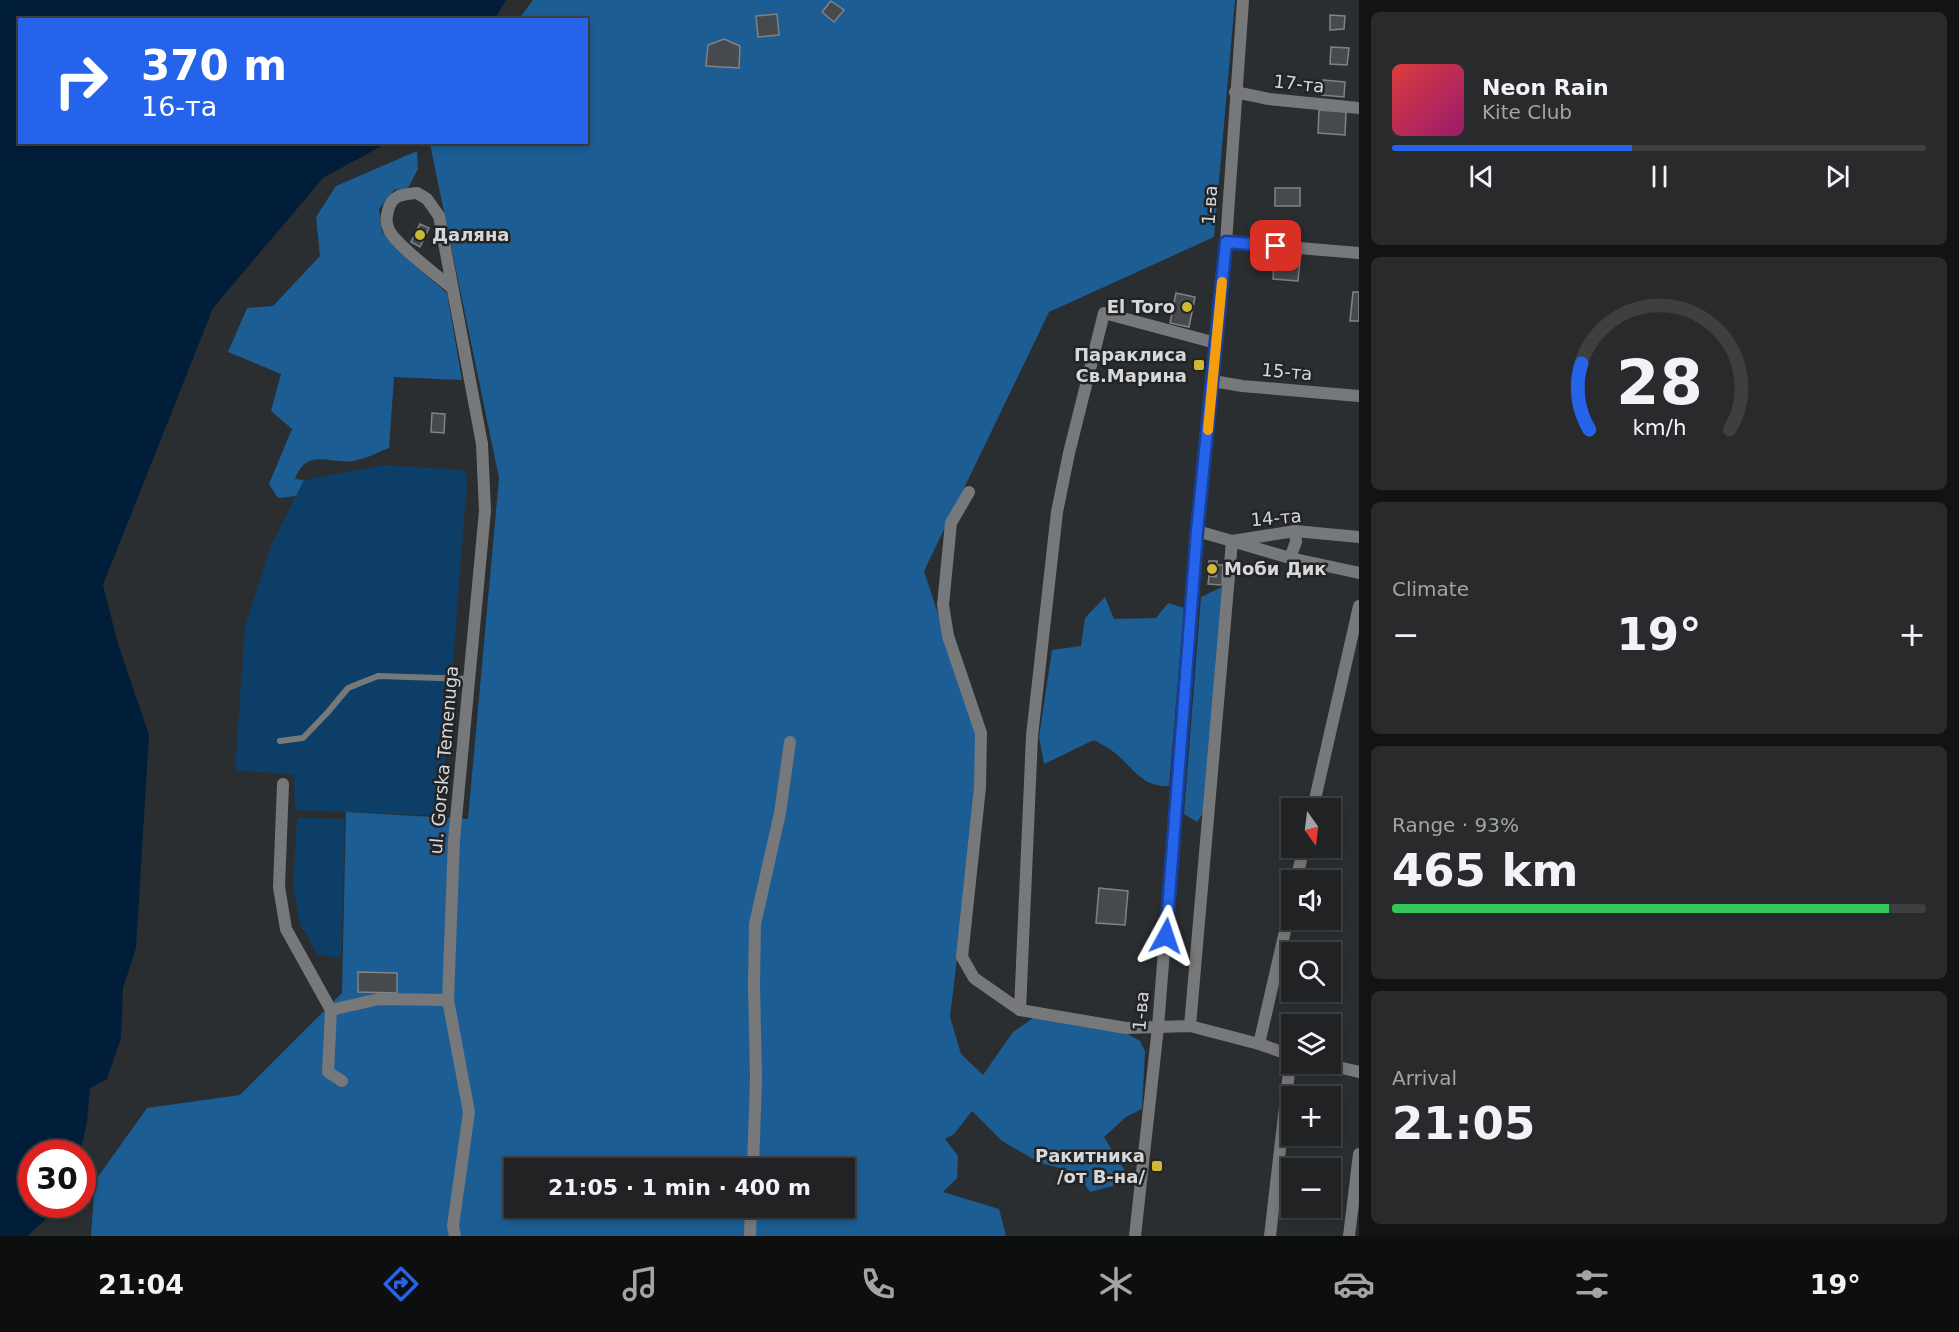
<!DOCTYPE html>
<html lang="en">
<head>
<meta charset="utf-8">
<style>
	body { margin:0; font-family:"DejaVu Sans",sans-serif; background:#282a2c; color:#f1f3f6; height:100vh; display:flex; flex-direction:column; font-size:22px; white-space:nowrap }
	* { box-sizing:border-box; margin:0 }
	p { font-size:20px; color:#a2a4a6 }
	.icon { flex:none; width:33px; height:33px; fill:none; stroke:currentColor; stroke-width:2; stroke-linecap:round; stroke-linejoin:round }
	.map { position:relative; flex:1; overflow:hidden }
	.drawer { display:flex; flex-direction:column; gap:12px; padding:12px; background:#121314; width:600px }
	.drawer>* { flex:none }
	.hud { position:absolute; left:18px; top:18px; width:570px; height:126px; border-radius:0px; box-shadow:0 3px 9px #0003,0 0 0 2px #3d3f41; background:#2563eb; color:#fff; overflow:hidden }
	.needle { width:39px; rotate:166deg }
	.tools { position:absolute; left:1281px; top:798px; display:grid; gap:12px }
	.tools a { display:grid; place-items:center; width:60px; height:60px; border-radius:0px; background:#202224; box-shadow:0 3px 9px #0003,0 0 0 2px #3d3f41; font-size:30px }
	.speed { position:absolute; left:18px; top:1140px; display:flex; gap:12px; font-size:30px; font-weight:700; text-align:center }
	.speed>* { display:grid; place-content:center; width:78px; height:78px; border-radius:50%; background:#202224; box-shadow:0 3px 9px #0003,0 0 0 2px #3d3f41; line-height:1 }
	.speed .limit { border:9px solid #d22; background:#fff; color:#111 }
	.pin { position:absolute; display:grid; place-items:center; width:51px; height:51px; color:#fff; margin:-26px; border-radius:12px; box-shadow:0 3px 9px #0006 }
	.me { position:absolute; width:66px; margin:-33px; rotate:5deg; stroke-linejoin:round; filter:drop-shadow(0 0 4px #0008) }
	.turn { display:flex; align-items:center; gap:21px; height:126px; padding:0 24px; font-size:27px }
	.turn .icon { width:78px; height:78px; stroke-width:2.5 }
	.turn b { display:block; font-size:42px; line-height:51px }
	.big { font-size:45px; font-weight:700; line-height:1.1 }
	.drawer .widget { flex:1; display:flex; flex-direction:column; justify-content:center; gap:9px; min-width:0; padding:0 21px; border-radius:9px; background:#282a2c }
	.drawer .dial { align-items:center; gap:0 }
	.dial svg { height:156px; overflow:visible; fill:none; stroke:#3d3f41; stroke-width:7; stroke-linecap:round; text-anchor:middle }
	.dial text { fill:#f1f3f6; stroke:none }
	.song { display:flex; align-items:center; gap:18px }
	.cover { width:72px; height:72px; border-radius:9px; background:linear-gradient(135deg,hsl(0 70% 55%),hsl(320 70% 35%)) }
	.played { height:6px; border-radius:3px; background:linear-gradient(90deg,#2563eb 45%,#3d3f41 45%) }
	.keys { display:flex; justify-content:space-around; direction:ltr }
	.heat { display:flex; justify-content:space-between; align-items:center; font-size:33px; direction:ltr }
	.charge { height:9px; border-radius:4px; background:linear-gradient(90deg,#34c759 93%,#3d3f41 0) }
	.trip { position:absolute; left:504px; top:1158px; width:351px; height:60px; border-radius:0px; background:#202224; box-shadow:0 3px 9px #0003,0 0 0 2px #3d3f41; font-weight:700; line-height:60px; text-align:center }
	.tab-bar { display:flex; height:96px; justify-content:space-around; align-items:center; background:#0d0e0e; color:#a2a4a6 }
	.tab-bar .icon { width:42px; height:42px }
	.tab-bar .on { color:#2563eb }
	.tab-bar b { font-size:27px; color:#f1f3f6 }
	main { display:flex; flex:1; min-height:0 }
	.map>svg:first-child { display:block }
	.green { fill:#0c3e67 }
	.forest { fill:#1c5d94; fill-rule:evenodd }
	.water { fill:#001d39 }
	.building { fill:#474a4d; stroke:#808386; stroke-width:1.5 }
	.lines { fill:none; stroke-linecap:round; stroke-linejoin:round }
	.lane { stroke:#77787a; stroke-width:6 }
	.street { stroke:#77787a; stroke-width:12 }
	.route-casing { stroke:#184099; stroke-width:15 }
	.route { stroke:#2563eb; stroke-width:10 }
	.slow { stroke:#f59e0b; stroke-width:10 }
	.poi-dot { fill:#cfb837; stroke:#222426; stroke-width:2 }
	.labels { text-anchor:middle; stroke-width:5; stroke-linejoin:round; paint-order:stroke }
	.street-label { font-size:18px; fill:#d7d8da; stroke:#222426 }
	.poi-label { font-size:18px; font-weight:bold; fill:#d7d8da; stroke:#222426; text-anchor:end }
</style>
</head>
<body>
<main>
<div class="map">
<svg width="1359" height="1236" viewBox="0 0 1359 1236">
	<rect width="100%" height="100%" fill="#2b2e30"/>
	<g class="green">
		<polygon points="385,465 465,470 467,481 441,816 295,810 294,775 235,770 245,627 271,546 304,480"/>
		<polygon points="297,818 345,819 341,958 318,955 300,924 293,885"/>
	</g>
	<g class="forest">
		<path d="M533 0H1235L1214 237 1049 312 924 571 978 736 971 841 950 1017 961 1054 983 1075 1013 1032 1036 1016 1124 1032 1140 1041 1145 1051 1142 1109 1126 1117 1104 1137 1125 1171 1120 1184 1090 1192 1076 1172 1040 1163 1002 1141 972 1111 954 1134 945 1139 958 1156 957 1178 943 1192 999 1209 1006 1236H91L95 1181 147 1108 240 1095 342 993 346 812 468 819 499 478 430 144 431 142H586V20L519 19ZM514 1168H844V1208H514Z"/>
		<path d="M417 151 418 169 408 188 394 190 379 209 382 232 412 263 447 293 462 380 394 377 389 448C378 452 368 458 357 460 331 467 308 445 295 479L304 480 296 496 278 498 269 484 292 429 271 411 281 374 228 352 247 308 273 306 320 256 316 217 336 186Z"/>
		<polygon points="1222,587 1228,594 1203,813 1197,822 1184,814 1201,597"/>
		<path d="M1105 597 1114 619 1156 618 1168 603 1184 608 1169 786C1141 787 1134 768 1115 753 1109 748 1101 744 1094 740L1044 764 1039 737 1052 650 1081 646 1085 618Z"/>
	</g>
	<polygon class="water" points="0,0 506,0 494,20 20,20 20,142 387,143 323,178 213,308 103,585 118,644 149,735 136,948 123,988 121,1038 107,1079 90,1088 87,1122 80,1153 32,1154 32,1204 60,1205 59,1207 27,1236 0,1236"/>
	<g class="building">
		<polygon points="831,1 844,10 834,22 822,12"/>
		<polygon points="777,14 779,35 758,37 756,16"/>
		<polygon points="1330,15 1345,16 1344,29 1330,30"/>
		<polygon points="724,39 740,46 739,68 706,66 708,45"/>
		<polygon points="1331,47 1349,48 1347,65 1330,64"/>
		<polygon points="1323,80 1345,82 1344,97 1322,95"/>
		<polygon points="1319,110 1346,112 1345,135 1318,133"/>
		<rect x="1275" y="188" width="25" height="18"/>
		<polygon points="420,224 429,228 420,247 411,242"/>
		<polygon points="1275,250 1301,252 1298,281 1273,279"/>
		<polygon points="1353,292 1359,292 1359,321 1350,321"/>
		<polygon points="1176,293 1195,297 1189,327 1170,323"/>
		<polygon points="432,413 445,414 444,433 431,432"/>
		<polygon points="1209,561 1217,561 1216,577 1209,576"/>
		<polygon points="1217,565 1223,565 1222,585 1208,584 1209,576 1216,577"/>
		<polygon points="1099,888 1128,891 1125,925 1096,923"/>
		<polygon points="358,972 397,973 397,993 358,992"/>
	</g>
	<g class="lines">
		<polyline class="lane" points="280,741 303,738 328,712 348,688 378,676 469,679"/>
		<g class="street">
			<polyline points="1235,92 1269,99 1359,108"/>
			<polyline points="1226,242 1359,253"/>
			<path d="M452 288C438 276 396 245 389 230 386 224 386 217 388 211 391 195 403 194 417 193L427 199 439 216 482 444 485 511 454 840 448 1000 469 1112 453 1226 455 1236"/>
			<polyline points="1216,343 1104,313 1069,453 1057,512 1032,736 1020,1010 1126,1028 1190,1026 1259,1044 1291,1055 1270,1236"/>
			<polyline points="1213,381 1242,386 1359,396"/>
			<polyline points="969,492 951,523 943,605 948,636 981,733 980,787 962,957 974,978 1020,1010"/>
			<polyline points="1197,531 1232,541 1295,531 1359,537"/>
			<polyline points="1290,558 1296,542 1295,531"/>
			<polyline points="283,784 279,887 286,929 331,1010 328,1072 342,1081"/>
			<polyline points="1313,808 1359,606"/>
			<polyline points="1296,880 1304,848"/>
			<polyline points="331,1010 379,999 448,1000"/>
			<polyline points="1190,1026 1232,541 1290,558 1359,573"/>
			<polyline points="1259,1044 1292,901"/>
			<polyline points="1325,1064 1359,1072"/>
			<polyline points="753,1168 756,1078 754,985 755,924 780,813 790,742"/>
			<polyline points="750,1236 751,1208"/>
			<polyline points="1135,1236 1158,1027 1197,531 1226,242 1243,0"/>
			<polyline points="1349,1236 1359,1154"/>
		</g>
	</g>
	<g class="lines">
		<g class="route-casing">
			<polyline id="route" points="1166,936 1197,531 1226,242 1276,246"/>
		</g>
		<use href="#route" class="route"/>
		<polyline class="slow" points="1208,430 1222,282"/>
	</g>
	<g class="poi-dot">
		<circle cx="420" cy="235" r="6"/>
		<circle cx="1187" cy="307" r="6"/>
		<rect x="1193" y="359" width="12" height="12" rx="3"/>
		<circle cx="1212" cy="569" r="6"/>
		<rect x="1151" y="1160" width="12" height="12" rx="3"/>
	</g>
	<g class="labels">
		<g class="street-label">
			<text transform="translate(1299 84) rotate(6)" y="6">17-та</text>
			<text transform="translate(1210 205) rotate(-86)" y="6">1-ва</text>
			<text transform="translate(1287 372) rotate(5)" y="6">15-та</text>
			<text transform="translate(1276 518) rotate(-5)" y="6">14-та</text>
			<text transform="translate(444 760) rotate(-85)" y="6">ul. Gorska Temenuga</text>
			<text transform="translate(1141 1011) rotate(-85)" y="6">1-ва</text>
		</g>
		<g class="poi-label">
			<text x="432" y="241" text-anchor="start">Даляна</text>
			<text x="1175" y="313">El Toro</text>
			<text x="1187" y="361">Параклиса<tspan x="1187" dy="21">Св.Марина</tspan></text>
			<text x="1224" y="575" text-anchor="start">Моби Дик</text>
			<text x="1145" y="1162">Ракитника<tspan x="1145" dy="21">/от В-на/</tspan></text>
		</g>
	</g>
</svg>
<div class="tools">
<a><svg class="needle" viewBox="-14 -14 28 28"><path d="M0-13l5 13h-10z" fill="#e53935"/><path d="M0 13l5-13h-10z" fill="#a2a4a6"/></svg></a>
<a><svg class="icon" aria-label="sound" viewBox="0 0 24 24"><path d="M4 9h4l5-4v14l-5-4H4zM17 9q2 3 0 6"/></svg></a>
<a><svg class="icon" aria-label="search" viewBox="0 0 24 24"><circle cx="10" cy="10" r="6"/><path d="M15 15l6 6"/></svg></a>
<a><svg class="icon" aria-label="layers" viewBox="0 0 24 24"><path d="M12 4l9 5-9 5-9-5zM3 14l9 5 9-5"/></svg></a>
<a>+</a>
<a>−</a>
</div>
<div class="speed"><div class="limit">30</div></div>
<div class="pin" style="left:1276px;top:246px;background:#d93025"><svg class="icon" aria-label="arrive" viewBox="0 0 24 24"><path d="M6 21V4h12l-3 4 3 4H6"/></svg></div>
<svg class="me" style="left:1166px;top:936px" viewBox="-20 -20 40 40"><path d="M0-17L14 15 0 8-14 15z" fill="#2563eb" stroke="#fff" stroke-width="4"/></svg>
<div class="trip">21:05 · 1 min · 400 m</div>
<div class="hud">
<div class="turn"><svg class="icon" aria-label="right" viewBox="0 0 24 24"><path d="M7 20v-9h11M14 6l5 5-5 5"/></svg><div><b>370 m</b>16-та</div></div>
</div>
</div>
<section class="drawer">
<div class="widget">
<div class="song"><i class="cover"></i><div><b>Neon Rain</b><p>Kite Club</p></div></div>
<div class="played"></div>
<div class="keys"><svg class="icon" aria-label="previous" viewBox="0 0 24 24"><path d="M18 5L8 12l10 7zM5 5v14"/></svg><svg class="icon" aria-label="pause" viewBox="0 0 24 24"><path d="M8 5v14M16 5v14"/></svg><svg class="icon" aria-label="next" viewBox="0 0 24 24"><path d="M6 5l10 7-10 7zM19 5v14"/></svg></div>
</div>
<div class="widget dial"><svg viewBox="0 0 100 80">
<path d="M14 69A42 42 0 1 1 86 69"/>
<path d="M14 69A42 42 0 0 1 10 35" stroke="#2563eb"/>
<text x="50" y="56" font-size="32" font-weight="700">28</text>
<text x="50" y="72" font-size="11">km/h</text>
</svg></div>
<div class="widget"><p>Climate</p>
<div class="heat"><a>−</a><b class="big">19°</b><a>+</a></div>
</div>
<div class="widget"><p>Range · 93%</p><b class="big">465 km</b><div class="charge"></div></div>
<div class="widget"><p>Arrival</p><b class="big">21:05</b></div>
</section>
</main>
<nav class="tab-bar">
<b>21:04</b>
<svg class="icon on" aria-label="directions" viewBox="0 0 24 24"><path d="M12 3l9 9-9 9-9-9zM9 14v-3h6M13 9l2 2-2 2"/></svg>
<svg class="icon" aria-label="music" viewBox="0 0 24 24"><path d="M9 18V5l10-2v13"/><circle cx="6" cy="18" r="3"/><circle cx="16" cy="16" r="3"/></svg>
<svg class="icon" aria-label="phone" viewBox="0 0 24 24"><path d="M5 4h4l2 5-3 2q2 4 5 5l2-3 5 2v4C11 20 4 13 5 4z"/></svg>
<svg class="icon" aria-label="climate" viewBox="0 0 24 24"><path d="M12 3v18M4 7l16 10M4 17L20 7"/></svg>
<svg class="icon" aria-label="car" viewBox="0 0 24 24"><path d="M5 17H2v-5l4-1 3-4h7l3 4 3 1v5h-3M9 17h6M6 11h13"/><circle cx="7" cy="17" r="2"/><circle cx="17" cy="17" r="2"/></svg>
<svg class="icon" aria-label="filters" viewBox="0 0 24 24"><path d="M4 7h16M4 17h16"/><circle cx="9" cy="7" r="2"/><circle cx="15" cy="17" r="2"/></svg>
<b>19°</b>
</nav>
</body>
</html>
